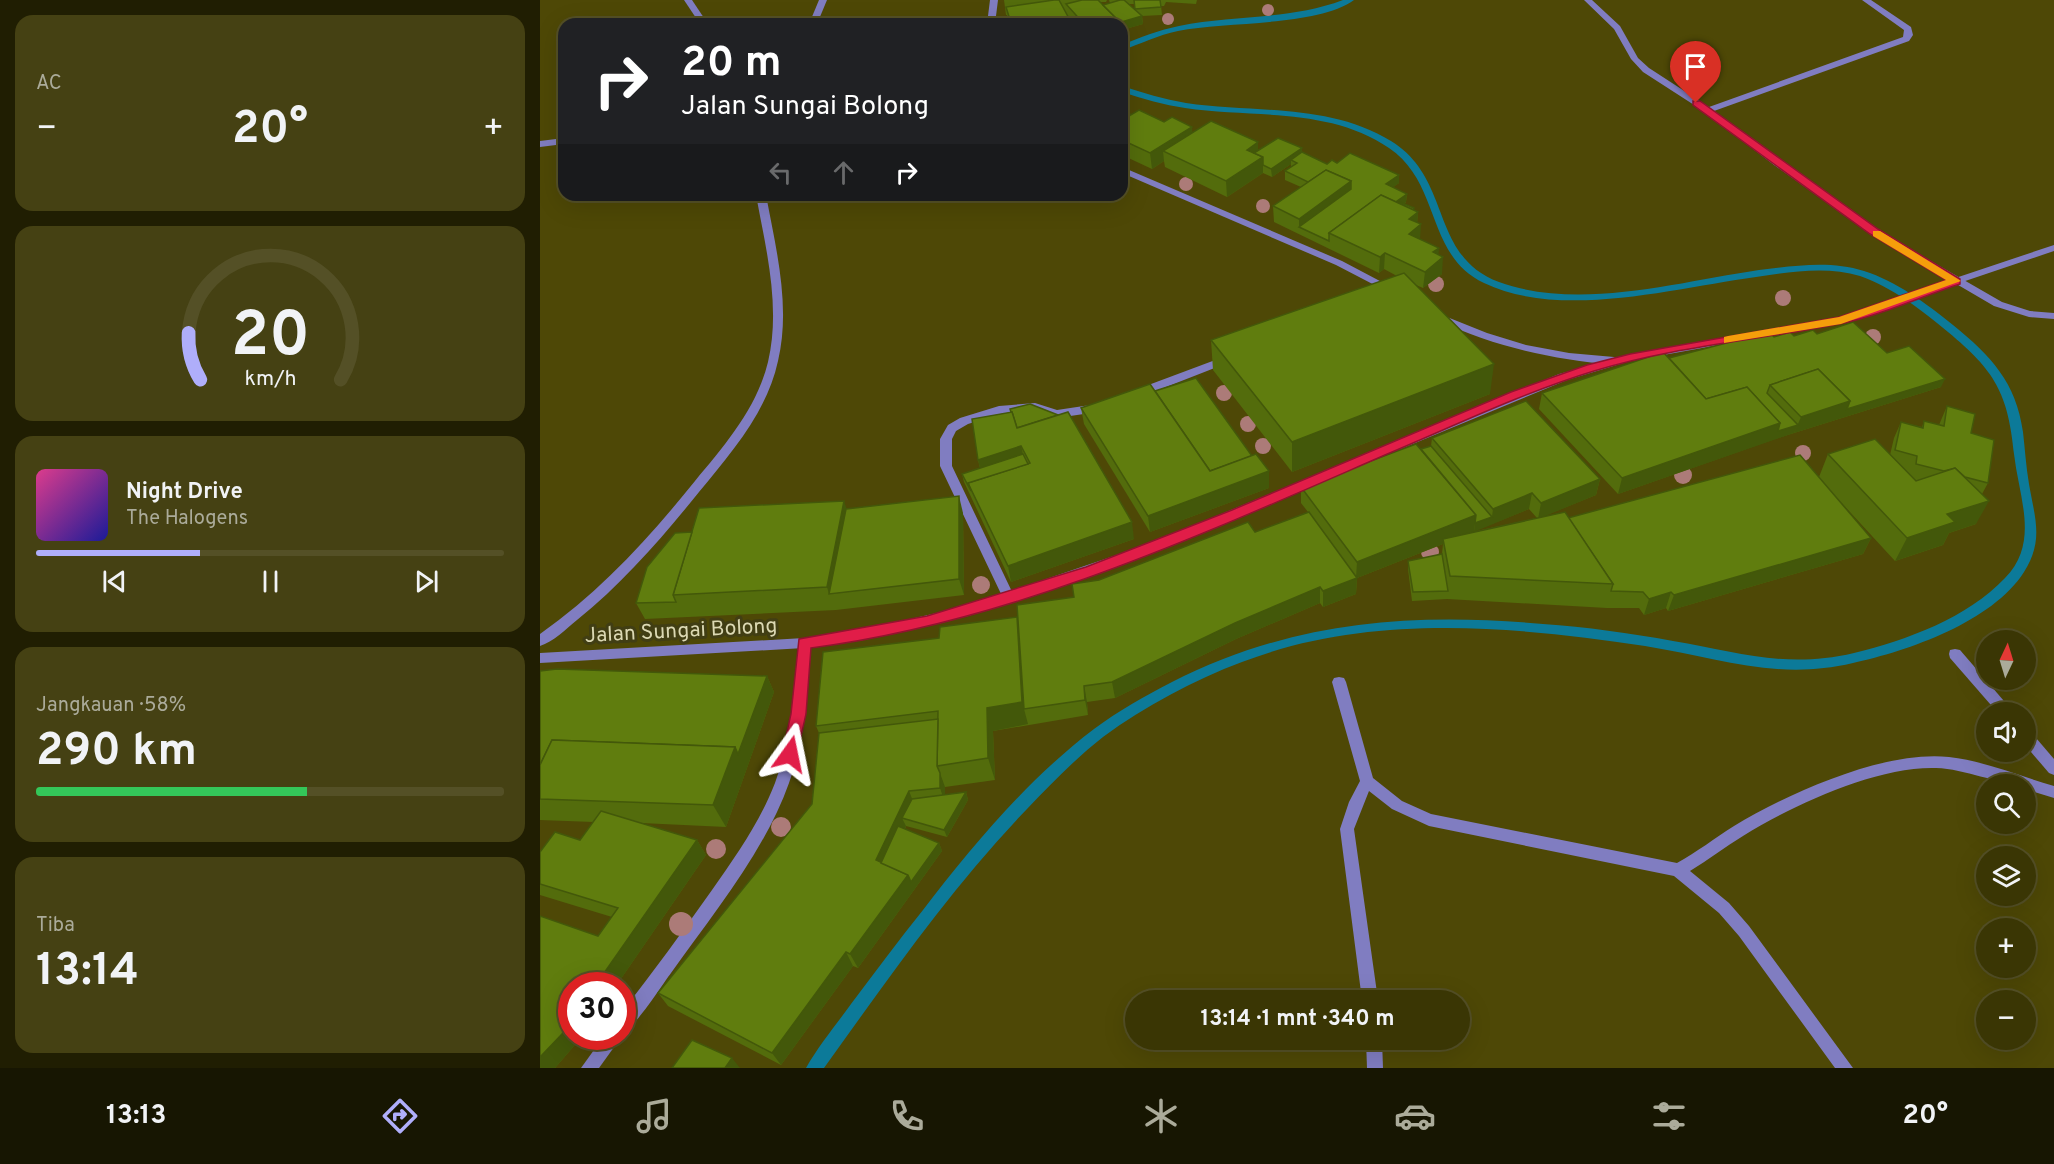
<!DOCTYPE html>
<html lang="id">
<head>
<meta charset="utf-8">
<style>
	body { margin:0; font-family:Overpass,sans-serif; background:#454113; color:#f1f3f6; height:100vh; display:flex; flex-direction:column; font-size:22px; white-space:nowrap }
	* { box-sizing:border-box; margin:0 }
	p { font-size:20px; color:#abab9a }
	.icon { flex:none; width:33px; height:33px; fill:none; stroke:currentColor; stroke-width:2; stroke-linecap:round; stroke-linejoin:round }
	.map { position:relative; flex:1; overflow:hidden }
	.side { display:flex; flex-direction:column; gap:15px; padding:15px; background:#201e02; width:540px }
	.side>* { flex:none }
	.top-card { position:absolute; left:18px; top:18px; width:570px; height:183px; border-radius:18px; box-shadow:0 6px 24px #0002,0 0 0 2px #545026; background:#202124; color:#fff; overflow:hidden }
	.needle { width:39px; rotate:4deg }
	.controls { position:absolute; left:1436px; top:630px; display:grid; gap:12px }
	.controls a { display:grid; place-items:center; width:60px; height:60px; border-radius:50%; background:#3a3604; box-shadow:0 6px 24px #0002,0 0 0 2px #545026; font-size:30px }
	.speed { position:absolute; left:18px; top:972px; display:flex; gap:12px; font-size:30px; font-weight:700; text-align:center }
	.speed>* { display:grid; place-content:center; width:78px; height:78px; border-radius:50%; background:#3a3604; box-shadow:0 6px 24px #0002,0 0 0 2px #545026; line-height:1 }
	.speed .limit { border:9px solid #d22; background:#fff; color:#111 }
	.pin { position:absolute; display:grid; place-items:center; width:51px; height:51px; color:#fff; margin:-62px -26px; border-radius:50% 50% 50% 0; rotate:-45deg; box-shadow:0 0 6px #0007 }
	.pin .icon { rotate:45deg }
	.me { position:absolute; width:66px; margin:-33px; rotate:12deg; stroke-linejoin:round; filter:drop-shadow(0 0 4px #0008) }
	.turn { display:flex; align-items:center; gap:21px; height:126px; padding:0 24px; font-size:27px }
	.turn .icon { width:78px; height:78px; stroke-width:2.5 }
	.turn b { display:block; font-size:42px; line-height:51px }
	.lanes { display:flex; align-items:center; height:57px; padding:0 24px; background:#0003; justify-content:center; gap:30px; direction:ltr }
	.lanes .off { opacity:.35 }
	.big { font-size:45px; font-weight:700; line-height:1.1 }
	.side .widget { flex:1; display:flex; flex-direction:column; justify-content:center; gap:9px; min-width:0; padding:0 21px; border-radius:18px; background:#454113 }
	.side .dial { align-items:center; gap:0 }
	.dial svg { height:156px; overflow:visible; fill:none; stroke:#545026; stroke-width:7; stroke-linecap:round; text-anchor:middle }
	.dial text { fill:#f1f3f6; stroke:none }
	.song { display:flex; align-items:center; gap:18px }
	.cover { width:72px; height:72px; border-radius:9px; background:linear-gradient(135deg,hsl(330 70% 55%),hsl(240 70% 35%)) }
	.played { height:6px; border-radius:3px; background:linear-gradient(90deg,#afaefa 35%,#545026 35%) }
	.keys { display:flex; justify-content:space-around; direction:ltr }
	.heat { display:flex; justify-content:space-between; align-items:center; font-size:33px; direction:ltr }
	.charge { height:9px; border-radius:4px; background:linear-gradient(90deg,#34c759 58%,#545026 0) }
	.trip { position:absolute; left:585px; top:990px; width:345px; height:60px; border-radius:30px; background:#3a3604; box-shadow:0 6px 24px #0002,0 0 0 2px #545026; font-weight:700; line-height:60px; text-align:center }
	.tab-bar { display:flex; height:96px; justify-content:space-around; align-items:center; background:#171602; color:#abab9a }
	.tab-bar .icon { width:42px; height:42px }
	.tab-bar .current { color:#afaefa }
	.tab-bar b { font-size:27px; color:#f1f3f6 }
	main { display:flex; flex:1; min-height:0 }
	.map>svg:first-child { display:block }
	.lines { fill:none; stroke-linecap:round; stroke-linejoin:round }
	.stream { fill:#0c7a99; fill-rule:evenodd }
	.minor { fill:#807dc1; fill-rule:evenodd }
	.tertiary { fill:#807dc1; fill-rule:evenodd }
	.tree { fill:#ac7b78 }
	.wall { fill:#536c0c; fill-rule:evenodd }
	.shaded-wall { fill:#43580a }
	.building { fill:#607d0e; stroke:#43580a; stroke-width:1.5 }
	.route { fill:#e11d48; stroke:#92132f; stroke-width:1.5 }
	.slow { fill:#f59e0b }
	.labels { text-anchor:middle; stroke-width:6; stroke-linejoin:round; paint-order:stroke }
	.street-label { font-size:21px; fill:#dbd8b3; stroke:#413e14 }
</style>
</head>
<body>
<main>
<section class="side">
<div class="widget"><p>AC</p>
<div class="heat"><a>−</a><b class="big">20°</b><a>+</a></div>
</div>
<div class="widget dial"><svg viewBox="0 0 100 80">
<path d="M14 69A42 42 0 1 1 86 69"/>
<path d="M14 69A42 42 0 0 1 8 45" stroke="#afaefa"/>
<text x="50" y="56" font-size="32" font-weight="700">20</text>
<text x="50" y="72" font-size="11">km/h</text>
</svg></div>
<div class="widget">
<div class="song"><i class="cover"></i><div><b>Night Drive</b><p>The Halogens</p></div></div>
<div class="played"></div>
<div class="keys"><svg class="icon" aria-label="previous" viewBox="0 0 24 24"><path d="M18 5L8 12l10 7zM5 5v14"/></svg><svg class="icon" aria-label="pause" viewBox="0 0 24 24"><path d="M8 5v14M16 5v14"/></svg><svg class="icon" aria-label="next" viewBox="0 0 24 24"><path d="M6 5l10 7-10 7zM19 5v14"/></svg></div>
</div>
<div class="widget"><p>Jangkauan · 58%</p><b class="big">290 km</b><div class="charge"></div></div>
<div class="widget"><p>Tiba</p><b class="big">13:14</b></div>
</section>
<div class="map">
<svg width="1514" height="1068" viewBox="0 0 1514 1068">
	<rect width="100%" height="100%" fill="#4e4806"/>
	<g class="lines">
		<g class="stream">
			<path d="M803 0H814C776 27 686 21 638 31 618 35 601 44 582 50V45C601 37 619 30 639 26 694 15 750 20 803 0Z"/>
			<path d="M582 86C603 93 624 99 646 103 714 113 789 103 851 141 913 179 889 256 959 282 1039 311 1137 282 1219 270 1253 266 1290 260 1324 271 1356 281 1387 304 1413 325 1451 356 1476 382 1483 432 1485 449 1486 467 1489 484 1495 519 1504 540 1484 572 1452 622 1368 651 1313 663 1237 681 1179 658 1105 646 973 626 829 613 702 662 654 680 605 706 563 737 536 758 511 784 487 809 411 888 348 979 284 1068H266C279 1045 296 1025 311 1004 335 972 358 941 383 910 433 845 488 779 554 729 578 711 605 696 632 682 752 621 871 612 1003 624 1046 627 1090 633 1133 641 1199 652 1245 669 1314 653 1367 640 1427 618 1465 578 1500 542 1479 498 1474 454 1468 393 1455 371 1408 332 1383 311 1352 287 1320 276 1287 266 1249 272 1216 277 1135 288 1021 320 944 283 885 255 902 184 849 148 790 107 713 118 645 108 624 105 603 99 582 92Z"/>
		</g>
		<g class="minor">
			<polygon points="144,0 152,0 168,24 160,24"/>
			<polygon points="279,0 287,0 277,24 269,24"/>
			<polygon points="450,0 458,0 455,24 447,24"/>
			<polygon points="1044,0 1052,0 1080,26 1098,58 1109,68 1169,107 1363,37 1364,30 1322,0 1331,0 1371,27 1373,35 1369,41 1174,111 1240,161 1337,230 1462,302 1490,311 1514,313 1514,319 1489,317 1454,306 1331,234 1234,165 1165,112 1103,72 1091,59 1074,29"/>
			<polygon points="582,167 802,261 855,289 854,291 846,291 796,265 582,173"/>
			<path d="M902 315 947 333 986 345 1029 353 1074 357 1079 361 1074 365C1012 359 954 347 898 320L897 318 898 316Z"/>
			<polygon points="686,356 691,360 690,362 603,396 595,396 594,393 595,390"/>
			<polygon points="495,403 517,410 557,404 563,408 557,412 517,418 495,411 460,414 428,424 416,431 412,439 412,466 475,598 473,601 465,601 463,598 400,466 400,439 408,425 420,418 459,406"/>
			<path d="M264 638 269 639 270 643C269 690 265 738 249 783 225 851 173 914 131 973 122 985 95 1028 82 1033V1012C113 972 143 931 172 890 196 856 220 822 235 783 251 738 256 690 258 643L259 639Z"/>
			<polygon points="1415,649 1420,650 1470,708 1471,712 1457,712 1410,658 1409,654 1410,650"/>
			<path d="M799 677 804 678 806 682 833 778 862 801 891 814 1137 863C1157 852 1175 838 1194 826 1249 793 1344 750 1409 757 1445 761 1479 776 1514 786V798L1485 789V784C1455 784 1426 769 1396 768 1337 766 1253 805 1203 836 1185 847 1168 860 1150 871L1189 903 1209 926 1313 1068H1295L1199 936 1179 913 1134 876 889 826 852 809 829 791 814 829 838 1000H822L800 829 809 802 820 781 792 682 794 678Z"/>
			<polygon points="1485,729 1490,731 1514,759 1514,775 1509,773 1485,745"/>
			<polygon points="64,1036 82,1036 59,1068 41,1068"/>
			<polygon points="826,1040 842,1040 843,1068 827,1068"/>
		</g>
		<g class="tertiary">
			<polygon points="24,138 24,144 0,147 0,141"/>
			<path d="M216 195H226C236 249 251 306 238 361 227 412 191 453 159 492 122 538 83 583 37 620 26 629 13 642 0 646V634C60 592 109 538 155 481 185 445 217 408 228 362 241 307 226 249 216 195Z"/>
			<polygon points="1514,245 1514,251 1301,323 1090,361 1027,380 617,550 428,616 323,640 264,648 0,663 0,653 264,638 323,630 427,606 609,544 1019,374 1090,355 1299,317"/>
		</g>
	</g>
	<g class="tree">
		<circle cx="728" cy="10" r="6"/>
		<circle cx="628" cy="19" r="6"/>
		<circle cx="646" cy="184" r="7"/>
		<circle cx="723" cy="206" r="7"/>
		<circle cx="896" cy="284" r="8"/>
		<circle cx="1243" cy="298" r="8"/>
		<circle cx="1333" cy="337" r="8"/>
		<circle cx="684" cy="393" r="8"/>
		<circle cx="708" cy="424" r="8"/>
		<circle cx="723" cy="446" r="8"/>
		<circle cx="1263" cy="453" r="8"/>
		<circle cx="1143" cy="475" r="9"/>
		<circle cx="890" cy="552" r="9"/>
		<circle cx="441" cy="585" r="9"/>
		<circle cx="241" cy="827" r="10"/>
		<circle cx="176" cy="849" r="10"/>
		<circle cx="141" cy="924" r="12"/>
	</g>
	<g class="wall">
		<path d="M464 0H567L566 2H560L563 5 570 3 569 0H657L656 4 626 2 624 6H621L622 15 602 16 603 24 582 30V24H469L467 15H466ZM588 4H594L595 10Z"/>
		<polygon points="582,110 590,114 590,115 624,122 653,133 718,150 762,152 787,164 797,163 859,183 853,187 867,194 866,202 864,204 874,208 874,210 878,212 877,223 880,239 898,255 902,274 883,288 876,285 950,394 752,472 673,370 671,340 857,276 844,269 839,273 734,222 733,206 761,187 745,180 745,171 751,168 751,164 732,177 723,173 687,197 625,167 624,161 612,169 582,155"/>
		<polygon points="1277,334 1347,353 1401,387 1235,439 1078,494 999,409 1002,393 1129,358 1234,337 1254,336"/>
		<polygon points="615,391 712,456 729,471 729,488 610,532 544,424 541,408"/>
		<path d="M1407 406 1431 433 1448 483 1442 494 1436 524 1409 533 1403 545 1355 561 1297 498 1331 538 1323 554 1128 611 1126 608 1104 615 1099 608H1067L907 599 872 601 868 569V561L902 554 903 544 817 578 816 594 783 607 780 603 696 639 575 698 547 702 548 715 453 731 455 780 405 787V795L426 792 428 800 407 837 366 826 365 829 399 843 402 851 318 968 313 966 241 1065 128 1006 118 993 272 804 279 733 276 726 399 638 478 625 534 597 559 580 715 532 768 512 761 503V487L881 449 891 446 892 438 1060 479 1056 495 1004 516 1028 518 1279 477 1288 454 1350 455 1354 438 1361 422 1382 427 1384 421 1399 425ZM989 509 997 518 932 532Z"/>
		<polygon points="470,412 594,539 471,582 424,482 422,474 440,468 438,460"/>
		<polygon points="306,509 423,513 424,595 296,610 105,619 96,603 152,532"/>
		<polygon points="17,669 227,676 234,692 186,827 101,823 157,840 166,855 76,986 32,986 32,1036 41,1036 34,1046 15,1068 0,1068 0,916 58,936 72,917 0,895 0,852 15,832 40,840 54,822 0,820 0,671"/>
	</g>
	<g class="shaded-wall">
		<polygon points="602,16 603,24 582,30 582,24 562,24 578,20"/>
		<polygon points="482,22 482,24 471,24 471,23"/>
		<polygon points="652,127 653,142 623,151 624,161 612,169 610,153"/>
		<polygon points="718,142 718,158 707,150"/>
		<polygon points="762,148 762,156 751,160 751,164 732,177 731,169"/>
		<polygon points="723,157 723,173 687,197 686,181"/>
		<polygon points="859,175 859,183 846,193 846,184"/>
		<polygon points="811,181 810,197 759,227 759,219"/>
		<polygon points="867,194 866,202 857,209 857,201"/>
		<polygon points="874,208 874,216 878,212 877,227 881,224 880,240 868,250 866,215"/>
		<polygon points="899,248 898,262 903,257 902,274 883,288 885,272 893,252"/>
		<polygon points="845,253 844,269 839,273 840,257"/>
		<polygon points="954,364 950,394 752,472 752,442"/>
		<polygon points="1405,379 1401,387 1254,433 1261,417 1310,401"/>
		<polygon points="1240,423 1258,425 1254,433 1078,494 1082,478"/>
		<polygon points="481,446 485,462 442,476 438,460"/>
		<polygon points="729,471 729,488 610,532 608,516"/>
		<polygon points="1060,479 1056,495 998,519 1001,503"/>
		<polygon points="992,493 989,509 934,532 935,523 952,517 953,509"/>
		<polygon points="419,496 423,513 424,595 419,579"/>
		<polygon points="304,501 312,525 289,594 287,587"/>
		<polygon points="1449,501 1436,524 1409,533 1403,545 1355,561 1367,538 1407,514"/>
		<polygon points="936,515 934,532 903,539 903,544 817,578 816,594 783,607 783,591 816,578 817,562"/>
		<polygon points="592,522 594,539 471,582 468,566"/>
		<polygon points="1331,538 1323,554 1128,611 1134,595"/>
		<polygon points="780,587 780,603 696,639 575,698 572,682 695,623"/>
		<polygon points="1131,592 1126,608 1104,615 1109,599"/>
		<polygon points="477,617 482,640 484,709 488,724 453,731 455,780 448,758 447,708"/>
		<polygon points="227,676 234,692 186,827 173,805 195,747"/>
		<polygon points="544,686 547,702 548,715 545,700"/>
		<polygon points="400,773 405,787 405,803 400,788"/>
		<polygon points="369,791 375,806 362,818 366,826 345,870 336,860"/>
		<polygon points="426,792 428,800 407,837 404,830"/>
		<polygon points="157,840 166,855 76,986 55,986"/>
		<polygon points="399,843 402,851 318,968 310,954 368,875"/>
		<polygon points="306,952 313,966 241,1065 232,1053"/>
		<polygon points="32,1019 32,1036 41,1036 34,1046 15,1068 0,1068 0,1057"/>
		<polygon points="192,1058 200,1068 185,1068"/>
	</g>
	<g class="building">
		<polygon points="514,0 519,0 532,24 483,24 482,22 471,23 466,7"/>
		<polygon points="542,0 558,0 578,20 562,24 544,24 526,4"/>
		<polygon points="580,0 584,0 602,16 578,23 578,20 563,5"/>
		<polygon points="594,0 620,0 621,7 595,9"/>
		<polygon points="582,110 590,114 582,118"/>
		<polygon points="599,110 624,122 632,117 652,127 610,153 582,140 582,120"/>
		<polygon points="671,121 718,142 707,150 723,157 686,181 623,151"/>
		<polygon points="738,138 762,148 731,169 723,165 723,157 714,153"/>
		<polygon points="762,152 787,164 792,160 797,163 810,153 859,175 846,184 867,194 857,201 874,208 873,210 841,195 789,233 789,241 759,227 811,189 811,181 786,170 768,182 745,171 757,163 751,160"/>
		<polygon points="786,170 811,181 759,219 733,206"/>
		<polygon points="841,195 878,212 869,219 881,224 869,234 899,248 893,252 903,257 885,272 845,253 840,257 789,233"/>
		<polygon points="864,273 954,364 752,442 671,340"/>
		<polygon points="1313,322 1347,353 1369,346 1405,379 1307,409 1310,401 1278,369 1230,385 1227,393 1258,425 1238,431 1240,423 1207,387 1166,399 1129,358 1217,335 1231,334 1234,337 1250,332 1254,336 1273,330 1277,334"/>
		<polygon points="1123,352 1166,399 1207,387 1240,423 1082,478 1002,393"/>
		<polygon points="1278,369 1310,401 1261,417 1230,385"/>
		<polygon points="656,378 712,456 670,471 615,391"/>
		<polygon points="610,384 670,471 716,454 729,471 608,516 541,408"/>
		<polygon points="986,401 1060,479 1001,503 992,493 953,509 892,438"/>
		<polygon points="490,404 518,415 477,428 472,412 471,412 470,409"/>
		<polygon points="1407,406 1435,414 1431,433 1454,440 1448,483 1425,477 1415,468 1404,471 1376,464 1377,456 1355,450 1361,422 1383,428 1384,421 1404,426"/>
		<polygon points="472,412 477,428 528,412 592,522 468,566 428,483 490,463 481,446 438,460 432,419"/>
		<polygon points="1335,439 1376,481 1415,468 1449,501 1407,514 1415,522 1367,538 1288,454"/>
		<polygon points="876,444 936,515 817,562 761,487"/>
		<polygon points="891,446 952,517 935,523 936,515 881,449"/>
		<polygon points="483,454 488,464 428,483 431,491 422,474"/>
		<polygon points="1260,455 1331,538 1134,595 1131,592 1109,599 1103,592 1071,591 1073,584 1028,518"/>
		<polygon points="419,496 419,579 289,594 306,509"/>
		<polygon points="304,501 287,587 133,595 159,508"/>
		<polygon points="769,512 817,578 783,591 780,587 695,623 572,682 544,686 545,700 484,709 477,605 534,597 532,584 559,580 708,522 715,532"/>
		<polygon points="1025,512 1073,584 910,576 903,539"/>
		<polygon points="152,532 133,595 136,602 96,603 107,567 135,533"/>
		<polygon points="902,554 908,591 873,592 868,561"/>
		<polygon points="477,617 482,702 447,708 448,758 397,766 398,711 276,726 283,652 399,638 400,627"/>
		<polygon points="17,669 227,676 198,754 195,747 12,740 0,765 0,671"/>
		<polygon points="398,719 397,766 400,773 400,788 369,791 336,860 368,875 310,954 306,952 232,1053 118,993 272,804 279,733"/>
		<polygon points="12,740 195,747 173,805 0,799 0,765"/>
		<polygon points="426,792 404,830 362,818 372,799"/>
		<polygon points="61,811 157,840 55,986 32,986 32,1019 22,1034 0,1057 0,916 58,936 78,908 0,884 0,852 15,832 40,840"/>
		<polygon points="358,826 399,843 371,882 368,875 341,863"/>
		<polygon points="152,1040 192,1058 185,1068 132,1068"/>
	</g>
	<path class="route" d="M1153 101H1160L1338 229 1420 279V284C1380 297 1339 316 1299 324 1219 340 1131 347 1054 371 982 393 914 426 845 455 661 535 472 622 271 648L266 714 257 754 255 759H244L242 754 251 714 259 639 387 616 546 567 692 510 971 392 1047 365 1090 354 1299 317 1406 280 1330 234 1153 105Z"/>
	<polygon class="slow" points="1333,231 1340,231 1421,281 1301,324 1184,343 1184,337 1188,336 1299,317 1406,280 1333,236"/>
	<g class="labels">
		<g class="street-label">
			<text transform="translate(141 630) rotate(-3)" y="7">Jalan Sungai Bolong</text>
		</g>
	</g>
</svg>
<div class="controls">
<a><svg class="needle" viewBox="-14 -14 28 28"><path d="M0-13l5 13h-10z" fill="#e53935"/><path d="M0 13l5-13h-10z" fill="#abab9a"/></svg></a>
<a><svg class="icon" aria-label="sound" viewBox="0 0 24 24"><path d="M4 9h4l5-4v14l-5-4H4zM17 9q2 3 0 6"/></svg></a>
<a><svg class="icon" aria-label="search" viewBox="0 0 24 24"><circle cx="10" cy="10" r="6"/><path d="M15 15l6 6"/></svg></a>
<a><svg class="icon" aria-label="layers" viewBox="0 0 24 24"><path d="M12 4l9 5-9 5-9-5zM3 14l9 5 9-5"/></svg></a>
<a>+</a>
<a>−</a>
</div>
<div class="speed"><div class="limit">30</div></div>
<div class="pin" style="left:1156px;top:103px;background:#d93025"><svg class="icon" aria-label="arrive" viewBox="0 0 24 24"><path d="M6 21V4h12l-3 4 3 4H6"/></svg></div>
<svg class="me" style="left:250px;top:754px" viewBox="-20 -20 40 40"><path d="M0-17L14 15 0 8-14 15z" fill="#e11d48" stroke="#fff" stroke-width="4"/></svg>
<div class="trip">13:14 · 1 mnt · 340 m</div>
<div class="top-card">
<div class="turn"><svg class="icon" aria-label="right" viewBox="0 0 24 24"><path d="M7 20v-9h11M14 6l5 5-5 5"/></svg><div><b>20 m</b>Jalan Sungai Bolong</div></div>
<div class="lanes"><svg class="icon off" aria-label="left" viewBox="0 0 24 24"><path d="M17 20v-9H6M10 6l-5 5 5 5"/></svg><svg class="icon off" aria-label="ahead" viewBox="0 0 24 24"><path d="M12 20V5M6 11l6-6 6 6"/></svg><svg class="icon" aria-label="right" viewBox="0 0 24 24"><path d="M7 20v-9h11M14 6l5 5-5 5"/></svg></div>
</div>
</div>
</main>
<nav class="tab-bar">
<b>13:13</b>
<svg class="icon current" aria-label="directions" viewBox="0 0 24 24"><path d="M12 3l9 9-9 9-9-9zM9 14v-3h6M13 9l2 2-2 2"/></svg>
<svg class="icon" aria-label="music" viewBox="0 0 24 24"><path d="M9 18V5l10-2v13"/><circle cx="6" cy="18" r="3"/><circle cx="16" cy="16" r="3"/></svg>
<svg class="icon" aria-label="phone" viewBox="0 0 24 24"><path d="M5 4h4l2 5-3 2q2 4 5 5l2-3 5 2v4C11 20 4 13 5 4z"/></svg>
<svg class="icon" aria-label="climate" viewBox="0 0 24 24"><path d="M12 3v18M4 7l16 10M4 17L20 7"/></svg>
<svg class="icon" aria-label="car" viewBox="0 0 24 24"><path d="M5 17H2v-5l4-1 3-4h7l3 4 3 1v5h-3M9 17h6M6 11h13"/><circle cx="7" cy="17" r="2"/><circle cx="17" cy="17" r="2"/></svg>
<svg class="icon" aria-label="filters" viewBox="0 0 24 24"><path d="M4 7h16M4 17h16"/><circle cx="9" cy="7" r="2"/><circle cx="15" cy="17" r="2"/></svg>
<b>20°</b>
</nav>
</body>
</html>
